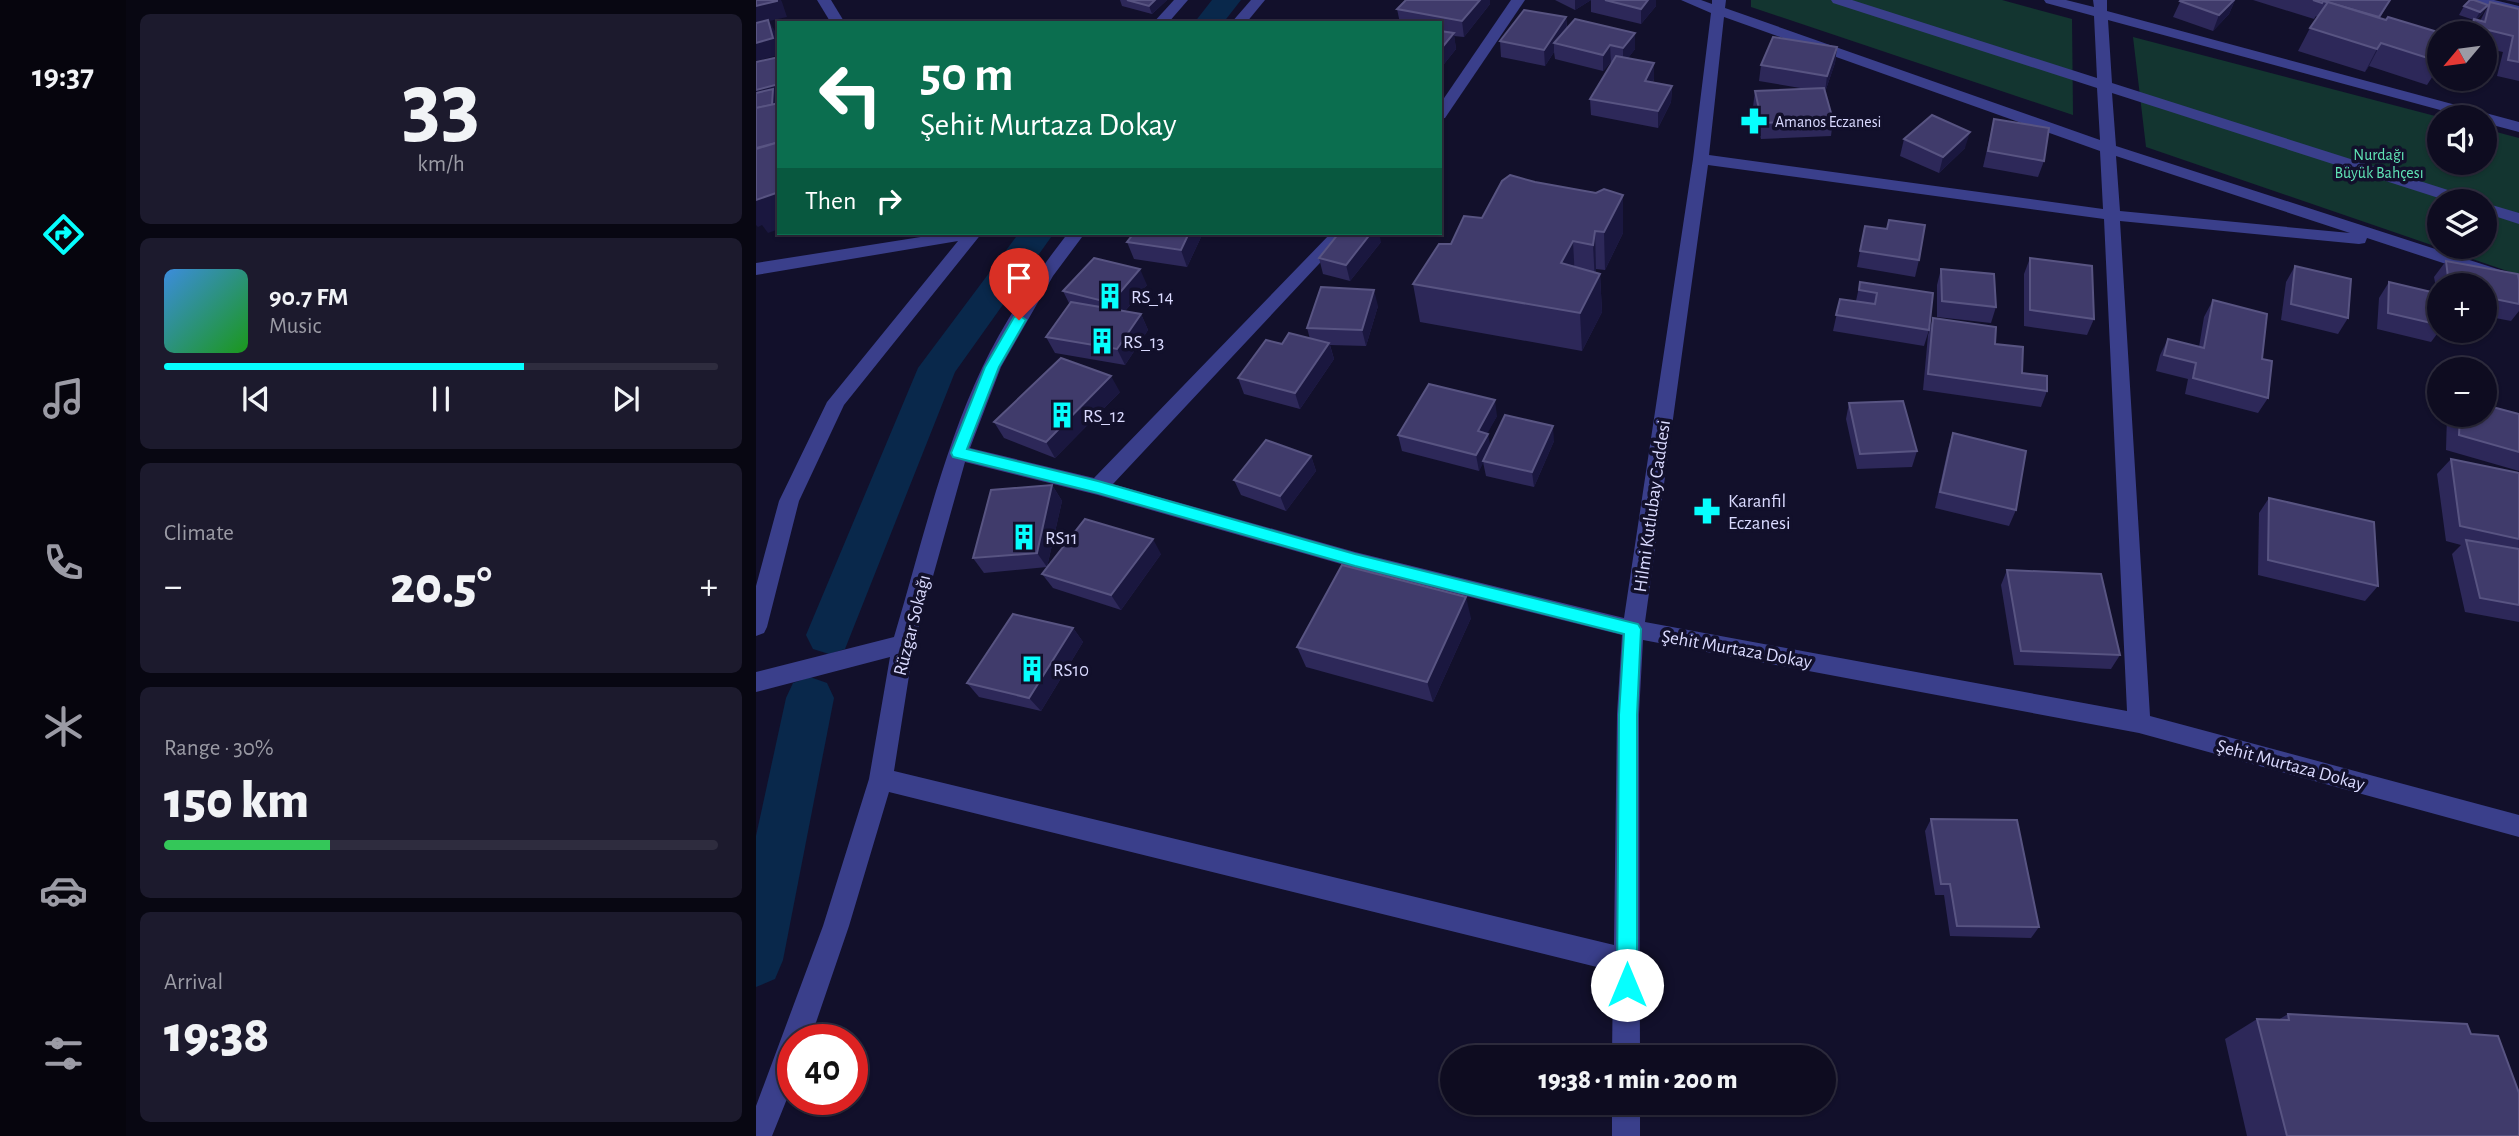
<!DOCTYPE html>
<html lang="en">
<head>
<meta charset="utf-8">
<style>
	body { margin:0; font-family:"Alegreya Sans",sans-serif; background:#1c1a2d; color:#f1f3f6; height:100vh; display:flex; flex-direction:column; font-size:26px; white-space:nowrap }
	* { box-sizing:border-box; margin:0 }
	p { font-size:23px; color:#9b9ba5 }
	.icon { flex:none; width:38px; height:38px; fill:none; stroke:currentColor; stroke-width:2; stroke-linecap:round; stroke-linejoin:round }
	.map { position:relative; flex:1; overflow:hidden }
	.sheet { display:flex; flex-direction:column; gap:14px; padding:14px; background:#080712; width:630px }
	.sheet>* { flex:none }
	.top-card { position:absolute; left:21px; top:21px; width:665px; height:214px; border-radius:0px; box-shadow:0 2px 5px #0004,0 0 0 2px #2e2c3e; background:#0b6e4f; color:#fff; overflow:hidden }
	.needle { width:46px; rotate:241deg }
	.tools { position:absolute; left:1671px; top:21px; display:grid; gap:14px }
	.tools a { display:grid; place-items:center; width:70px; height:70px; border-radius:50%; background:#0e0c20; box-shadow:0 2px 5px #0004,0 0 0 2px #2e2c3e; font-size:35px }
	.speed { position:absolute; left:21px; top:1024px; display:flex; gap:14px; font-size:35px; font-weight:700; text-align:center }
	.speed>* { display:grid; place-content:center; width:91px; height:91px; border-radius:50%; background:#0e0c20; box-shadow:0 2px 5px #0004,0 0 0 2px #2e2c3e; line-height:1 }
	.speed .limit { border:10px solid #d22; background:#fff; color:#111 }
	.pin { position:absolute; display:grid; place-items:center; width:60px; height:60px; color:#fff; margin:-72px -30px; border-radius:50% 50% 50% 0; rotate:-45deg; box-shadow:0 0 7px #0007 }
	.pin .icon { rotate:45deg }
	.me { position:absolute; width:77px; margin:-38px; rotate:0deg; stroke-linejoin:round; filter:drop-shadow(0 0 5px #0008) }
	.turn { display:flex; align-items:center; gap:24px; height:147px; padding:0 28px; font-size:32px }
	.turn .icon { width:91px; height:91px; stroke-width:2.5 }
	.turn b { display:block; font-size:49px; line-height:60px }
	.then { display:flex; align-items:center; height:66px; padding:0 28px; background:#0003; gap:14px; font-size:26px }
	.big { font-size:52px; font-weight:800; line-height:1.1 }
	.sheet .widget { flex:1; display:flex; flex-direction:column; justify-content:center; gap:10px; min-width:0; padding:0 24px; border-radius:10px; background:#1c1a2d }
	.sheet .dial { align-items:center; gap:0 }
	.dial b { font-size:91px; line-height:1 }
	.song { display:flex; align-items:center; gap:21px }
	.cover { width:84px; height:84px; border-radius:10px; background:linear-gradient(135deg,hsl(210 70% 55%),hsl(120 70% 35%)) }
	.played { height:7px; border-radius:4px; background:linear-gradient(90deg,#06fffe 65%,#2e2c3e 65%) }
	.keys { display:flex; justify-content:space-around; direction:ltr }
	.heat { display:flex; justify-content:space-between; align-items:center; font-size:38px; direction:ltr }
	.charge { height:10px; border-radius:5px; background:linear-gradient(90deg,#34c759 30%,#2e2c3e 0) }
	.trip { position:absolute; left:684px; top:1045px; width:396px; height:70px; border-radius:35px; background:#0e0c20; box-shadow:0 2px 5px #0004,0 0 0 2px #2e2c3e; font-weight:800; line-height:70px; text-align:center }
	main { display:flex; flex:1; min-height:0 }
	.tab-bar { display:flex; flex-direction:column; width:126px; justify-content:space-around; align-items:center; background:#06050d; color:#9b9ba5 }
	.tab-bar .icon { width:49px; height:49px }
	.tab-bar .current { color:#06fffe }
	.tab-bar b { font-size:32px; color:#f1f3f6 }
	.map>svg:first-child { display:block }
	.green { fill:#133530; fill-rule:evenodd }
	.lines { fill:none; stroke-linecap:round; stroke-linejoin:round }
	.canal { fill:#09284b; fill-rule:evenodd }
	.minor { fill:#3a3f8b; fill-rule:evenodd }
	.wall { fill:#2d2859 }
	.shaded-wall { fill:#1a173f }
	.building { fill:#403b6b; stroke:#585482; stroke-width:2 }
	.route { fill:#06fffe; stroke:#04a6a5; stroke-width:2 }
	.labels { text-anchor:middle; stroke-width:7; stroke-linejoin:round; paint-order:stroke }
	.far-poi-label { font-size:16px; fill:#dadaff; stroke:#12102b; text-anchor:start }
	.far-park-label { font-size:16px; fill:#60e5b6; stroke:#12102b }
	.poi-label { font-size:19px; fill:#dadaff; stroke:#12102b; text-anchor:start }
	.street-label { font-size:19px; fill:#dadaff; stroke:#12102b }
</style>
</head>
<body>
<main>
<nav class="tab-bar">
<b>19:37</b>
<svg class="icon current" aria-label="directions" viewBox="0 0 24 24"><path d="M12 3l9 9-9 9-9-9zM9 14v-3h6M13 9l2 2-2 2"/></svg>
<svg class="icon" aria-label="music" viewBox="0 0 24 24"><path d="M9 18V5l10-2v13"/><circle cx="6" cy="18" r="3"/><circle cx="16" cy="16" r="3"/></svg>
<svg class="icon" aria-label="phone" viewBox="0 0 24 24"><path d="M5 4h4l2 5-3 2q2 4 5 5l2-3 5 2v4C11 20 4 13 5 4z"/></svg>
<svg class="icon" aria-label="climate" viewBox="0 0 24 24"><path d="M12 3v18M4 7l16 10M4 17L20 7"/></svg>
<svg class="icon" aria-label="car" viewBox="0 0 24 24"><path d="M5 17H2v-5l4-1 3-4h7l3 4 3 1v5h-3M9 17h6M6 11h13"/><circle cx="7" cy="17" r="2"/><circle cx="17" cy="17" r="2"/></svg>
<svg class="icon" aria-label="filters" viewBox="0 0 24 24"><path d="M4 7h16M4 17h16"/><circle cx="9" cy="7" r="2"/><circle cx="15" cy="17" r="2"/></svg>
</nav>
<section class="sheet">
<div class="widget dial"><b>33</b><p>km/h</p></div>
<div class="widget">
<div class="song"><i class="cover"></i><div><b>90.7 FM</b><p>Music</p></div></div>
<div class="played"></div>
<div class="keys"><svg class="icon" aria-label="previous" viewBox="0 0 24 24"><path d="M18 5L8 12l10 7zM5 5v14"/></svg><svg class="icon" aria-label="pause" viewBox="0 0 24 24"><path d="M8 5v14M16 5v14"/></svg><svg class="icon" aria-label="next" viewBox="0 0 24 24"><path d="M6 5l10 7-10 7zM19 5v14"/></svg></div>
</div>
<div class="widget"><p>Climate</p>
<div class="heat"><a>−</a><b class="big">20.5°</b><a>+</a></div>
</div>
<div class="widget"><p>Range · 30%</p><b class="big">150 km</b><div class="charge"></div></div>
<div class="widget"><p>Arrival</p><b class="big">19:38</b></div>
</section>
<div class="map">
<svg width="1763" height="1136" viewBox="0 0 1763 1136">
	<rect width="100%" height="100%" fill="#12102b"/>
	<g class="green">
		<polygon points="995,0 1246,0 1316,19 1317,115 995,7"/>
		<path d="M1377 37 1683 117 1684 163H1729V129L1763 138V275L1390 147ZM1684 201H1729V247H1684Z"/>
	</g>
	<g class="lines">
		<g class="canal">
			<polygon points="456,0 485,0 467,23 438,23"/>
			<polygon points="263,233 298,233 199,372 89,649 73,654 57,649 50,635 162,368"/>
			<polygon points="54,677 71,683 78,698 27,960 19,979 0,987 0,836 30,698 37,683"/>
		</g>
		<g class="minor">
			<polygon points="61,0 75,0 89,23 75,23"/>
			<polygon points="418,0 432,0 412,23 397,23"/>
			<polygon points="495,0 509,0 490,23 475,23"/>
			<polygon points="755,0 769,0 689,118 684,119 684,104"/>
			<path d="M925 0H945L956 4V0H970L969 8 1344 140 1341 88 1077 3 1075 0H1096L1341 78 1338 16 1290 3 1288 0H1310L1338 7 1337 0H1351V11L1763 122V132L1729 123V117H1710L1352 20 1356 83 1714 197 1716 201H1692L1356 93 1360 146 1763 276V288L1611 238 1609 243 1603 244 1364 221 1394 716 1763 815V837L1383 733 887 640 883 714 884 1057H856L857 971 133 792 93 926 54 1040H37V1084L16 1136H0V1106L67 926 113 779 134 657 0 692V672L138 637C165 547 186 453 226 368 249 320 280 274 312 233H329L297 276 245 367 214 448 338 478 575 233H592L357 484 599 552 868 618 937 159 955 13ZM968 17 1344 151 1347 209 953 155ZM1360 156 1594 233 1364 211ZM952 165 1348 219 1371 711 889 622ZM209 462 342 495 599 568 866 635 861 714 858 945 138 771 158 644Z"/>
			<polygon points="1713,0 1738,0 1763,6 1763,14 1715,3"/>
			<polygon points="1729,203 1763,213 1763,224 1729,213"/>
			<polygon points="190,233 226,233 88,405 43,501 11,627 8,633 0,636 0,586 23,501 71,402 202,241 0,275 0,263"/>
			<rect x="856" y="1102" width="28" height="34"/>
		</g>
	</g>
	<g class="wall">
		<polygon points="364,0 411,0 396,14 366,6"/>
		<polygon points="650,0 734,0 734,4 708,37 698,36 700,49 684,69 684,23 644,23 641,9"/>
		<polygon points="799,0 900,0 900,6 885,24 835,12 835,0 819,10"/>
		<polygon points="1425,0 1479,0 1473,14 1457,31 1417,17"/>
		<polygon points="1497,0 1634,0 1624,18 1684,33 1684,65 1671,85 1613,66 1609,72 1542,51 1554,28 1561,17 1560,16 1558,19"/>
		<polygon points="1749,0 1763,0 1763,3"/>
		<polygon points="1734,2 1763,9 1763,81 1741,76 1747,52 1729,48 1729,33 1710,33 1718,20 1703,15 1708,6 1727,13 1720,20 1724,21"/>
		<polygon points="810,17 811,28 879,33 879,49 872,58 898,79 897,82 916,86 915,102 902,128 835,115 834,99 857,62 855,62 847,71 799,59 798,52 789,66 745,57 744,41"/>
		<polygon points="1081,47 1079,63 1069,92 1077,120 1075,136 1005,139 997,107 999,91 1050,89 1003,81 1005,65"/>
		<polygon points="1238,119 1288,161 1282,177 1227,167"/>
		<polygon points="1148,139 1209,148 1183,173 1144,156"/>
		<polygon points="779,182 840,193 867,195 867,233 849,270 840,269 840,272 844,274 846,312 826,351 664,322 657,284 695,244 726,218"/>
		<polygon points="1109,226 1163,260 1159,277 1101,267"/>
		<polygon points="446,235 431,267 378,259 371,242"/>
		<polygon points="625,242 594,281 567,274 563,258"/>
		<polygon points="1274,258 1338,319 1331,335 1268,326 1268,274"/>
		<polygon points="1690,261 1763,280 1763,311 1755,321 1729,316 1729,285 1684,285 1684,330 1675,342 1621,329 1623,298 1633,282 1681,293 1678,277"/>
		<polygon points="1539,266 1592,318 1582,334 1525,320 1530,282"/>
		<polygon points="1185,269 1240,307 1235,323 1181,317 1181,285"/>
		<polygon points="1104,282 1173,330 1168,346 1077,331 1084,299 1100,301"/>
		<polygon points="391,285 369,311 385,314 392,330 369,365 299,353 290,337 314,305 307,291"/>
		<polygon points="1457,300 1506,359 1512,398 1502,413 1429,394 1432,379 1400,371 1404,355 1412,339 1443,347 1448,317"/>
		<polygon points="622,306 610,346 574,345 578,359 544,409 488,394 482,378 526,344 554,339 551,328"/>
		<polygon points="1177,318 1239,344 1266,373 1291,391 1285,407 1167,390 1172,335"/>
		<polygon points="364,392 299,458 248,438 238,422"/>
		<polygon points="1093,403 1161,451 1156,467 1101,469 1090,419"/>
		<polygon points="1763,414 1763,471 1690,450 1691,415"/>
		<polygon points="741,416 731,433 734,447 798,441 778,487 730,476 727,462 723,471 646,451 642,435"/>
		<polygon points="1197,433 1260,510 1253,526 1179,508 1192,449"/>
		<polygon points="555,456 560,471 530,511 485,495 478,480"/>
		<polygon points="1695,459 1763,473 1763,622 1709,612 1696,554 1705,545 1690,541 1681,474"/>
		<polygon points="296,485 306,501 291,567 228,573 217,558"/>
		<polygon points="1513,498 1622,586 1609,601 1502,575 1503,513"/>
		<polygon points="405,554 365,610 297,588 286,574"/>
		<polygon points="1251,570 1364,655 1355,669 1258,665 1245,585"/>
		<polygon points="715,618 677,702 550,667 541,647"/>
		<polygon points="317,628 327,642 285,711 223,697 211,683"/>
		<polygon points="1175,819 1283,927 1275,938 1194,936 1188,895 1179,895 1169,831"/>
		<polygon points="1532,1014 1715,1034 1763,1136 1491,1136 1469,1039 1501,1019 1522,1020"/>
	</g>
	<g class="shaded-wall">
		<polygon points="21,0 25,0 26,2 31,17 13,21 22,36 23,55 0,61 0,6"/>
		<polygon points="399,0 411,0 396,14 393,6"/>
		<polygon points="724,0 734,0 734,4 708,37 706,21"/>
		<polygon points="819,0 835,0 819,10"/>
		<polygon points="892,0 900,0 900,6 885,24 885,9"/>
		<polygon points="1478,0 1479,0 1473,14 1457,31 1463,15"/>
		<polygon points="1732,5 1727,13 1719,20 1724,12"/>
		<polygon points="810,17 811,33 798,43 798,52 789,66 788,50"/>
		<polygon points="698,33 700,49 684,69 684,50"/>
		<polygon points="879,33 879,49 867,65 867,48"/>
		<polygon points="1625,43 1613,66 1609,72 1621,49"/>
		<polygon points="854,45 855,62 847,71 847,55"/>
		<polygon points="1081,47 1079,63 1069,92 1071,76"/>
		<polygon points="898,63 898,79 889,97 889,81"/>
		<polygon points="23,84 23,129 0,108 0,90"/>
		<polygon points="916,86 915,102 902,128 902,111"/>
		<polygon points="1214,132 1209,148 1183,173 1187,157"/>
		<polygon points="23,192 23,229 12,233 6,225 2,227 0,225 0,200"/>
		<polygon points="867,195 867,233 849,270 848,232"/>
		<polygon points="839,231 840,269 839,283 837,245"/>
		<polygon points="433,233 446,233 446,235 431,267 425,250"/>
		<polygon points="615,233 623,233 625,242 594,281 590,265"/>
		<polygon points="817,241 819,279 805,263"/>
		<polygon points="384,269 391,285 362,319 355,303"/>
		<polygon points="844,274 846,312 826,351 824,313"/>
		<polygon points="618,290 622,306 610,346 606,330"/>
		<polygon points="385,314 392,330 369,365 361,349"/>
		<polygon points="573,343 578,359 544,409 539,393"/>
		<polygon points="355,376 364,392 299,458 290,442"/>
		<polygon points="739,400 741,416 724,447 722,431"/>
		<polygon points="797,426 798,441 778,487 776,472"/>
		<polygon points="732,434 735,449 723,471 720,455"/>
		<polygon points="555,456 560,471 530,511 524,496"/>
		<polygon points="296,485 306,501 291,567 281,553"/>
		<polygon points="397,539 405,554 365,610 355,595"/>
		<polygon points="710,597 715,618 677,702 671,682"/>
		<polygon points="317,628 327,642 285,711 273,698"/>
	</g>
	<g class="building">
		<polygon points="0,0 21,0 21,1 0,6"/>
		<polygon points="371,0 399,0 393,6"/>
		<polygon points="650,0 724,0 706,21 641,9"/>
		<polygon points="849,0 892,0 885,9"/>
		<polygon points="1425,0 1478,0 1463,15 1424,1"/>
		<polygon points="1557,0 1634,0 1623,17 1567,1 1566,3"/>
		<polygon points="1714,0 1718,0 1732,5 1724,12 1708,6"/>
		<polygon points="1572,2 1630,20 1632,17 1685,33 1684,33 1684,62 1625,43 1621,49 1554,28"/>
		<polygon points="1734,2 1763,9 1763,62 1752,60 1757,36 1716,26 1718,19 1729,22"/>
		<polygon points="768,10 810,17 788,50 744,41"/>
		<polygon points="819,19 879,33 867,48 854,45 847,55 798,43"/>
		<polygon points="12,20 17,38 0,43 0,23"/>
		<polygon points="684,31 698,33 684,50"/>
		<polygon points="1017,37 1081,47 1071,76 1005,65"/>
		<polygon points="860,56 898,63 889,81 916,86 902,111 834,99"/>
		<polygon points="23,57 23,84 0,90 0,62"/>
		<polygon points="1068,88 1077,120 1006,123 999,91"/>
		<polygon points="17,89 16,105 0,108 0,93"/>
		<polygon points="23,103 23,142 0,148 0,108"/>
		<polygon points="1176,115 1214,132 1187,157 1148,139"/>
		<polygon points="1238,119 1293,128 1288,161 1232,151"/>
		<polygon points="23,142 23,192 0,200 0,149"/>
		<polygon points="754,175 779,182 840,193 848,189 867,195 848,232 839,231 837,245 817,241 805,263 844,274 824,313 657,284 683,244 695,244 708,216 726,218 746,181"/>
		<polygon points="1133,220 1169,225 1163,260 1104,251 1109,226 1131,229"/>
		<polygon points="378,233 433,233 425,250 371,242"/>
		<polygon points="583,233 615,233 590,265 563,258"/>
		<polygon points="338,258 384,269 355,303 307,291"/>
		<polygon points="1274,258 1336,266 1338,319 1274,310"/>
		<polygon points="1690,261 1762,274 1763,280 1763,304 1729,297 1729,285 1693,285"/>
		<polygon points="1539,266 1595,279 1592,318 1535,304"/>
		<polygon points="1185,269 1238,274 1240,307 1186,301"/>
		<polygon points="1104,282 1177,293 1173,330 1080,315 1084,299 1119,304 1121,293 1103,290"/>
		<polygon points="1633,282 1684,294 1684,325 1632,313"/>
		<polygon points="565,287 618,290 606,330 551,328"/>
		<polygon points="1457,300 1511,314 1506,359 1516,361 1512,398 1437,378 1440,363 1408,355 1412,339 1448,348"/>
		<polygon points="315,302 385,314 361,349 290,337"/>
		<polygon points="1177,318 1240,327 1239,344 1267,347 1266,373 1291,376 1291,391 1172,374"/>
		<polygon points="533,333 573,343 539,393 482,378 510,340 526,344"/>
		<polygon points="305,358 355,376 290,442 238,422"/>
		<polygon points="673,384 739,400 722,431 732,434 720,455 642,435"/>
		<polygon points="1147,401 1161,451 1104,454 1093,403"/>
		<polygon points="1729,405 1763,414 1763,452 1703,435 1704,415 1729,415"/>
		<polygon points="749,415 797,426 776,472 727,461"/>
		<polygon points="1197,433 1270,451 1260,510 1184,492"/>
		<polygon points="510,440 555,456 524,496 478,480"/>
		<polygon points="1695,459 1763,473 1763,539 1704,526"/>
		<polygon points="296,485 281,553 217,558 235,490"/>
		<polygon points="1513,498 1618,522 1622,586 1512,560"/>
		<polygon points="329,519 397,539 355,595 286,574"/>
		<polygon points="1710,540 1763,549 1763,605 1724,598"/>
		<polygon points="586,565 710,597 671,682 541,647"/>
		<polygon points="1251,570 1345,574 1364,655 1265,651"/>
		<polygon points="257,614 317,628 273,698 211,683"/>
		<polygon points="1175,819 1261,820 1283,927 1201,926 1194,884 1185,884"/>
		<polygon points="1532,1014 1711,1024 1715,1034 1742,1036 1763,1093 1763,1136 1531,1136 1501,1019 1533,1020"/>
	</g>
	<polygon class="route" points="263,315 270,320 243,367 211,449 342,481 599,554 882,624 885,629 881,715 881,985 878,992 871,995 864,992 861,985 863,715 868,634 599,566 342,493 197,457 195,453 229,367 258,317"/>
	<defs>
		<g id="pharmacy-bare" transform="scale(2.1)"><path d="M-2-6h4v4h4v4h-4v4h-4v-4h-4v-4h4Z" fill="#06fffe" stroke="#12102b" stroke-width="2.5" paint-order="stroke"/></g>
		<g id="building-bare" transform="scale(2.1)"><path d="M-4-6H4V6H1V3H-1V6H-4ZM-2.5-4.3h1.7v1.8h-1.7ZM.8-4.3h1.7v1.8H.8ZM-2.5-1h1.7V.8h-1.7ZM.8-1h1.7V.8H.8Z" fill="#06fffe" stroke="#12102b" stroke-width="2.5" paint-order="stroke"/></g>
	</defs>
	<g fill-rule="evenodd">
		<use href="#pharmacy-bare" x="998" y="121"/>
		<use href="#building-bare" x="354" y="296"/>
		<use href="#building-bare" x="346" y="341"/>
		<use href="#building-bare" x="306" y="415"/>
		<use href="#pharmacy-bare" x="951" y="511"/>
		<use href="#building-bare" x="268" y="537"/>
		<use href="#building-bare" x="276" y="669"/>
	</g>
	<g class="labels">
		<g class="far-poi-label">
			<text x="1019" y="127">Amanos Eczanesi</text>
		</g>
		<g class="far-park-label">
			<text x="1623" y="160">Nurdağı<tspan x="1623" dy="18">Büyük Bahçesı</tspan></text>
		</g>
		<g class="poi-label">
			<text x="375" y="303">RS_14</text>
			<text x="367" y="348">RS_13</text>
			<text x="327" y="422">RS_12</text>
			<text x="972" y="507">Karanfil<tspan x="972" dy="22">Eczanesi</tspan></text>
			<text x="289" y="544">RS11</text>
			<text x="297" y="676">RS10</text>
		</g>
		<g class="street-label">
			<text transform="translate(895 506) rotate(-82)" y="7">Hilmi Kutlubay Caddesi</text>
			<text transform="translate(155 625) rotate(-76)" y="7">Rüzgar Sokağı</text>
			<text transform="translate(981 648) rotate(10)" y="7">Şehit Murtaza Dokay</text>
			<text transform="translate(1535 764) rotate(15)" y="7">Şehit Murtaza Dokay</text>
		</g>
	</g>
</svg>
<div class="tools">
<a><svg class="needle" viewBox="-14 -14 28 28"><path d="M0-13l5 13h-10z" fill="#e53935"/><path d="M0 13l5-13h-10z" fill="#9b9ba5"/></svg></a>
<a><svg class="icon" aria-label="sound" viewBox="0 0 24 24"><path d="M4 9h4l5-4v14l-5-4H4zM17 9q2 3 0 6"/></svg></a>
<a><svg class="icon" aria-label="layers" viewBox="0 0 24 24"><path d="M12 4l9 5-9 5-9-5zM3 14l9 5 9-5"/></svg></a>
<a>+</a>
<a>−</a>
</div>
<div class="speed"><div class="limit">40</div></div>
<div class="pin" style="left:263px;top:320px;background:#d93025"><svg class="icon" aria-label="arrive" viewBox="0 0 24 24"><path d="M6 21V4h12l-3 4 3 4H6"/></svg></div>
<svg class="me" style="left:871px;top:985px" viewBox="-20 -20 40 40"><circle r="19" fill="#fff"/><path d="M0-13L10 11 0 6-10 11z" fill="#06fffe"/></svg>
<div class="trip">19:38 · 1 min · 200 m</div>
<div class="top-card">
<div class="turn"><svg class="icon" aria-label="left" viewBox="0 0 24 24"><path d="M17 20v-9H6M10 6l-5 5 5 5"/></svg><div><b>50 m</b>Şehit Murtaza Dokay</div></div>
<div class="then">Then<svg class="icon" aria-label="right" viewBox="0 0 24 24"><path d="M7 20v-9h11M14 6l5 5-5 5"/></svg></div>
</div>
</div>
</main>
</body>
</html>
